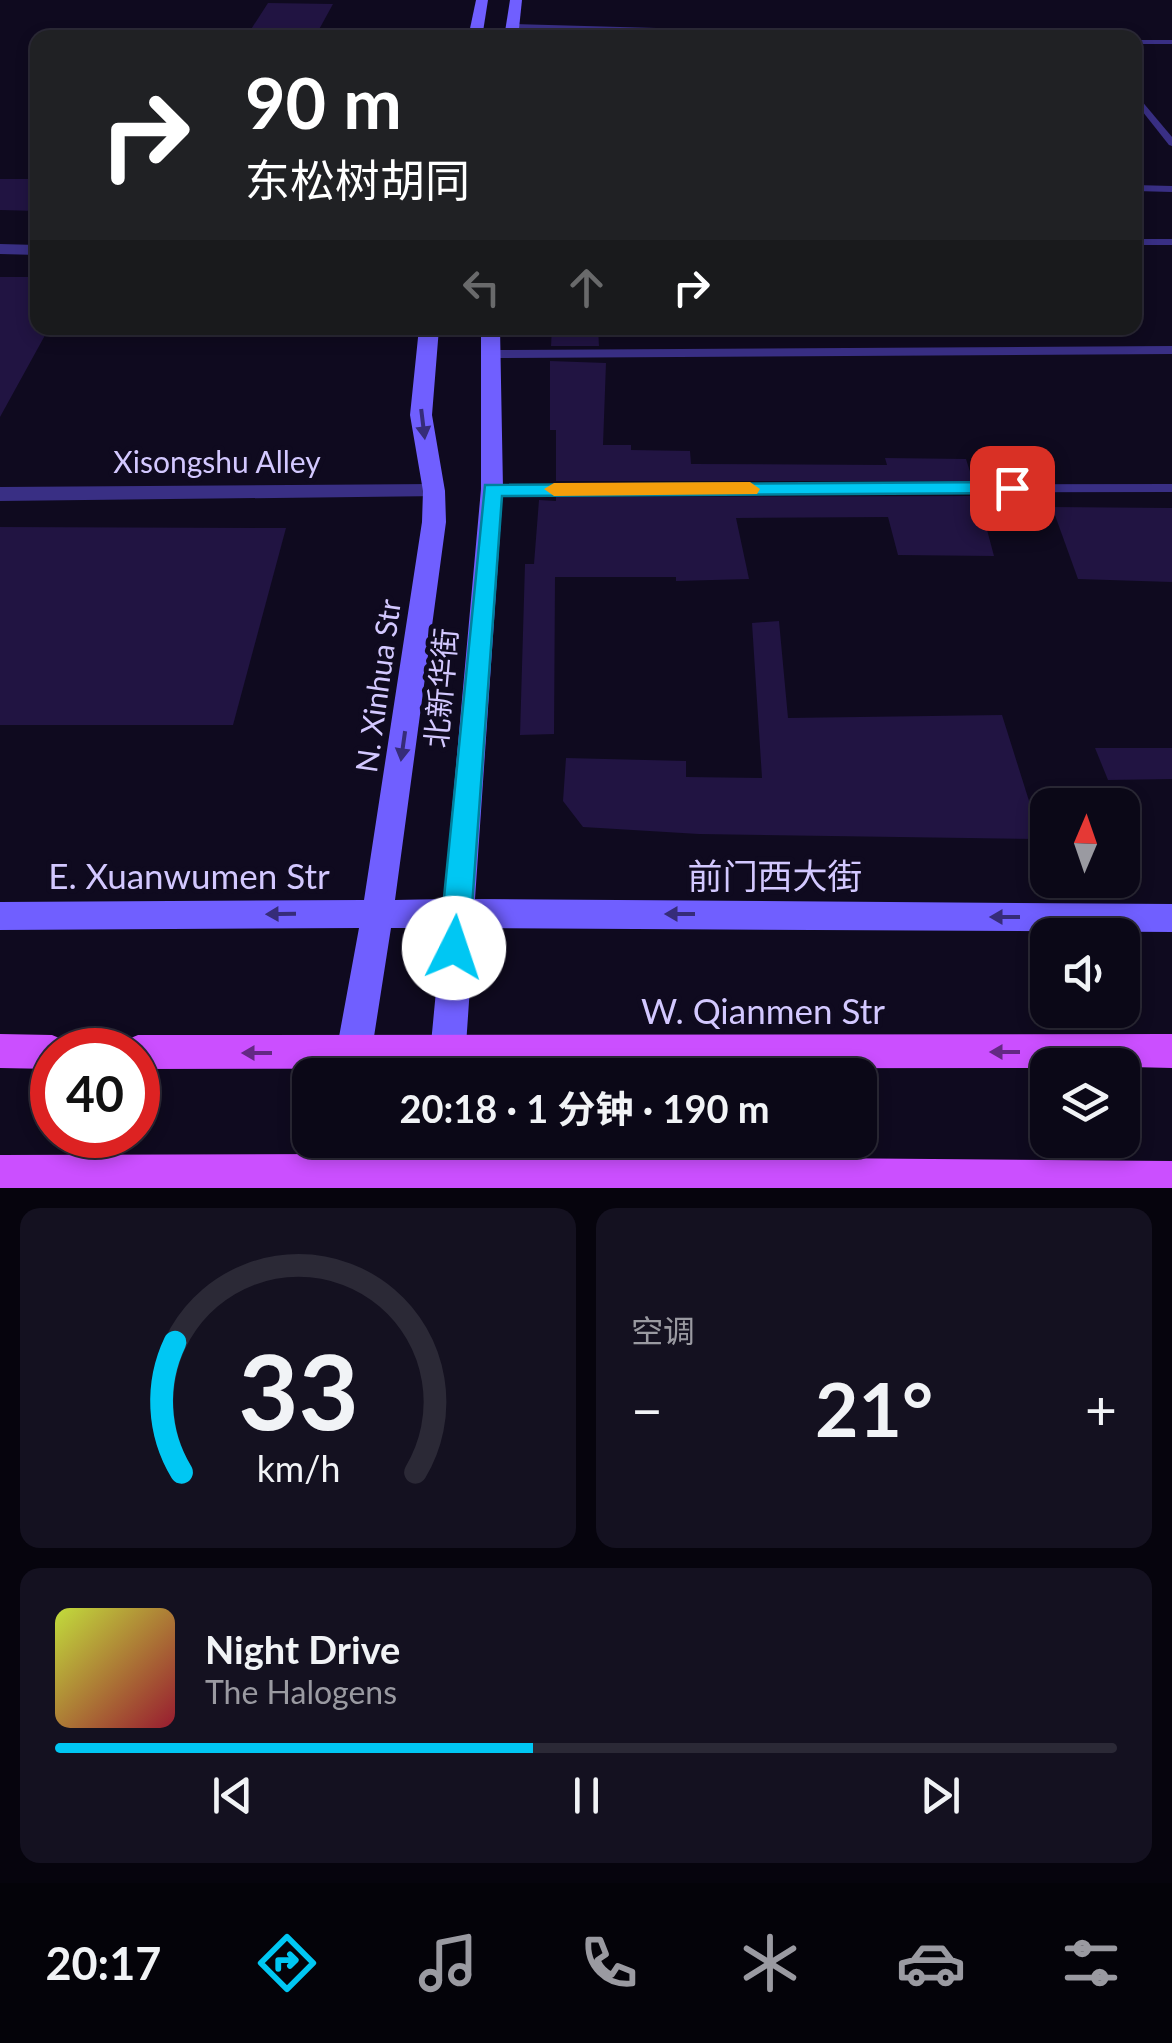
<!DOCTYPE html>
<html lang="zh">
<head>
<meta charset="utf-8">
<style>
	body { margin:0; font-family:Lato,"Noto Sans SC",sans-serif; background:#141120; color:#f1f3f6; height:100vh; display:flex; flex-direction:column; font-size:38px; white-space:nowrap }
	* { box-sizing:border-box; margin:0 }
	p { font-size:32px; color:#9a9aa1 }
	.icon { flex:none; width:55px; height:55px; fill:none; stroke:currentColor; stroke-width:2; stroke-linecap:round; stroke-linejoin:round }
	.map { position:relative; height:1188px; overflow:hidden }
	.drawer { display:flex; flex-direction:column; gap:20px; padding:20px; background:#06040d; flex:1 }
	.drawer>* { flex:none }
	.guide { position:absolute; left:30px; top:30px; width:1112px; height:305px; border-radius:20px; box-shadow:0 5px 15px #0003,0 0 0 2px #2b2936; background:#202124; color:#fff; overflow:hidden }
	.needle { width:65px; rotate:2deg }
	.controls { position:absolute; left:1030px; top:788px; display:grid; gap:20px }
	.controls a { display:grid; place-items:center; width:110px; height:110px; border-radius:20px; background:#0b0817; box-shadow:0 5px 15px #0003,0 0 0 2px #2b2936; font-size:50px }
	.speed { position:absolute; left:30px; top:1028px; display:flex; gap:20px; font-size:50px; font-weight:700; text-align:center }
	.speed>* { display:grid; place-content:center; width:130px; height:130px; border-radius:50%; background:#0b0817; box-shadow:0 5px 15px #0003,0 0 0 2px #2b2936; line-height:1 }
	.speed .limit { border:15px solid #d22; background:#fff; color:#111 }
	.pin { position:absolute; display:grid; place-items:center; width:85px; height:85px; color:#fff; margin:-42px; border-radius:20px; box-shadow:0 5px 15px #0006 }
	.me { position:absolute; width:110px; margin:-55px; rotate:4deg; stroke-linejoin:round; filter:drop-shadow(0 0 8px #0008) }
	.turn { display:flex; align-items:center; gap:35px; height:210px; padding:0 50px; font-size:45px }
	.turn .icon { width:130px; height:130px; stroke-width:2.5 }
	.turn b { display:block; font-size:70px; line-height:85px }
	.lanes { display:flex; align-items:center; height:95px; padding:0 50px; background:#0003; justify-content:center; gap:50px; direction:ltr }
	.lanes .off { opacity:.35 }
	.big { font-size:75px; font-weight:700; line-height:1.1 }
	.drawer .card { flex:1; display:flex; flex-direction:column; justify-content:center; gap:15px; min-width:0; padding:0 35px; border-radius:20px; background:#141120 }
	.drawer .dial { align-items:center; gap:0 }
	.dial svg { height:260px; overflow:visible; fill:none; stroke:#2b2936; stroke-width:7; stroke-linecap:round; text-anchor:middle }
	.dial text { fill:#f1f3f6; stroke:none }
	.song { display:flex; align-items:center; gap:30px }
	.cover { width:120px; height:120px; border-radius:15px; background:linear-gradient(135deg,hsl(70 70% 55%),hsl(350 70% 35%)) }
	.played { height:10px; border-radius:5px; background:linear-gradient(90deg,#00c7f3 45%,#2b2936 45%) }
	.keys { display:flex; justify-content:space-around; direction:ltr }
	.heat { display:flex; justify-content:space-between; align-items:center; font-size:55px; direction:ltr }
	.drawer .tiles { flex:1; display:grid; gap:20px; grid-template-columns:1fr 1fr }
	.card:last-child { grid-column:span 2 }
	.trip { position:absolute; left:292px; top:1058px; width:585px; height:100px; border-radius:20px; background:#0b0817; box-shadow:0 5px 15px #0003,0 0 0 2px #2b2936; font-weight:700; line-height:100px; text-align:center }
	.dock { display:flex; height:160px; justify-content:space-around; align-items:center; background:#040309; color:#9a9aa1 }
	.dock .icon { width:70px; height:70px }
	.dock .selected { color:#00c7f3 }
	.dock b { font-size:45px; color:#f1f3f6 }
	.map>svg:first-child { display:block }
	.building { fill:#211442 }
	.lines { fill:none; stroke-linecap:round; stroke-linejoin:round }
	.lane { fill:#392f84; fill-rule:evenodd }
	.street { fill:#392f84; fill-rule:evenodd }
	.secondary { fill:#705fff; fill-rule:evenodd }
	.primary { fill:#cb4fff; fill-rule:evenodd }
	.oneway { fill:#362c79 }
	.oneway2 { fill:#642984 }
	.route { fill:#00c7f3; stroke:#00819e; stroke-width:2.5 }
	.slow { fill:#f59e0b }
	.labels { text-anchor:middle; stroke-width:10; stroke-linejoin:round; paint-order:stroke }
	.street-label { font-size:30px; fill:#d3c8ff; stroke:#0f0a1f }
	.near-street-label { font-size:35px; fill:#d3c8ff; stroke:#0f0a1f }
</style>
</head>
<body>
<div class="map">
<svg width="1172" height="1188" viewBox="0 0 1172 1188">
	<rect width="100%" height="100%" fill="#0f0a1f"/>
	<g class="building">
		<polygon points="268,3 333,4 316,35 248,34"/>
		<polygon points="0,179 38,179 38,211 0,210"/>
		<polygon points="0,277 38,277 38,328 49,328 0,417"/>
		<polygon points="552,328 598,328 599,346 551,346"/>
		<polygon points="550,361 606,363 603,445 631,445 631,450 690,451 691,464 887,465 885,458 966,459 973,481 556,481 556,430 550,430"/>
		<polygon points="978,496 994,556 898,555 888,517 736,518 749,579 676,581 676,577 555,577 554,734 520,735 525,564 534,564 539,500 556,501 556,497"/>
		<polygon points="1052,507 1172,508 1172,582 1078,579"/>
		<polygon points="0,527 286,528 233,725 0,725"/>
		<polygon points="779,621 788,718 1002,715 1041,839 699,834 583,827 563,801 566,758 686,761 686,777 762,778 752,623"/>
		<polygon points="1095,748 1172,748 1172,779 1108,780"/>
	</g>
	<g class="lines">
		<g class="lane">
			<polygon points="513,24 951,36 955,38 845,38 510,28 509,26"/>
			<rect x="1135" y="40" width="37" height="4"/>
			<polygon points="1135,93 1172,137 1172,146 1169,145 1135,102"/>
			<polygon points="1135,185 1172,186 1172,192 1135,191"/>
			<rect x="1135" y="239" width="37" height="6"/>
			<polygon points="1172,346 1172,354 490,358 484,354 490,350"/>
			<polygon points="1172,484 1172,492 492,493 485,489 492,485"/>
		</g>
		<g class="street">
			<polygon points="0,244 38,245 38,255 0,254"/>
			<polygon points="434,484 442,486 445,491 442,496 0,501 0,487"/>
		</g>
		<g class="secondary">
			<polygon points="476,0 488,0 482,38 468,38"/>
			<polygon points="510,0 522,0 518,38 504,38"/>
			<polygon points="419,328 439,328 432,415 445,491 446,522 395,900 444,899 481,489 481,328 500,328 503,489 475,899 1172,904 1172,932 474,928 464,1075 428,1075 442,928 391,928 368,1075 332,1075 359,928 0,930 0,902 364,900 422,522 423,491 410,415"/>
			<polygon points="321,1140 357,1140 350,1188 312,1188"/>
			<polygon points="424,1140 460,1140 459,1188 421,1188"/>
		</g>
		<g class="primary">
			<polygon points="0,1034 52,1035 64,1040 68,1050 52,1050 52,1069 0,1068"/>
			<polygon points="1172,1034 1172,1068 1048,1065 1048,1068 138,1069 138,1050 122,1050 126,1040 138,1035"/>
			<polygon points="334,1154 1172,1161 1172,1188 0,1188 0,1155"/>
		</g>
	</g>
	<defs><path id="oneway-solid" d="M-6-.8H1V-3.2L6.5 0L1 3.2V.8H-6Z" transform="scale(2.5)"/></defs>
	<g class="oneway">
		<use href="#oneway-solid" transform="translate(423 424) rotate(83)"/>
		<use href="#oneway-solid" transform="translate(403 746) rotate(98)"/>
		<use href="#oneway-solid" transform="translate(281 914) rotate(179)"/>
		<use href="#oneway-solid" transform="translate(680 914) rotate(-180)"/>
		<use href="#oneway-solid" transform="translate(1005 917) rotate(-180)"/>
	</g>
	<g class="oneway2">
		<use href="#oneway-solid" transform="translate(1005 1052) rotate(180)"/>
		<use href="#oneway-solid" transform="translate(257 1053) rotate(-180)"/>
	</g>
	<polygon class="route" points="1012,482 1022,488 1019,493 502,496 469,948 465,958 454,962 444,958 439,948 485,485"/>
	<polygon class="slow" points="750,482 760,489 757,494 554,496 544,489 554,483"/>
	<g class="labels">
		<g class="street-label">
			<text x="217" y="473">Xisongshu Alley</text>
			<text transform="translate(379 686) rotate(-82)" y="10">N. Xinhua Str</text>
			<text transform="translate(442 688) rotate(-85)" y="10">北新华街</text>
		</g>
		<g class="near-street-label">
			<text x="189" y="889">E. Xuanwumen Str</text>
			<text x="775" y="889">前门西大街</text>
			<text x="763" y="1024">W. Qianmen Str</text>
		</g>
	</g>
</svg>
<div class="controls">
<a><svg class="needle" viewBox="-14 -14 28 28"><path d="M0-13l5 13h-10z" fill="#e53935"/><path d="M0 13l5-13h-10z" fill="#9a9aa1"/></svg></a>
<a><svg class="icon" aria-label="sound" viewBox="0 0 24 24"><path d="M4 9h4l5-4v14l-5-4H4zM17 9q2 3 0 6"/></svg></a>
<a><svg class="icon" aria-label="layers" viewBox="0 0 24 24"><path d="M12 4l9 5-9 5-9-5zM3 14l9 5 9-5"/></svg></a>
</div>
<div class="speed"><div class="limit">40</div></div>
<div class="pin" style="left:1012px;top:488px;background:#d93025"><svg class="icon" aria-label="arrive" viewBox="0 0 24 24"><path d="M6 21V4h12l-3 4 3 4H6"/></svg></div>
<svg class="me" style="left:454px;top:948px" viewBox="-20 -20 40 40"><circle r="19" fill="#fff"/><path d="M0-13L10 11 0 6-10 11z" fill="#00c7f3"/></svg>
<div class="trip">20:18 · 1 分钟 · 190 m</div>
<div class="guide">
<div class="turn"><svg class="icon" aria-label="right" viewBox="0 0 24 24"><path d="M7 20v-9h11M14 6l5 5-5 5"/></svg><div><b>90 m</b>东松树胡同</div></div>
<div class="lanes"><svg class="icon off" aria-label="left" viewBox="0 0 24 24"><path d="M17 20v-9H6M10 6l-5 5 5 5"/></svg><svg class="icon off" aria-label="ahead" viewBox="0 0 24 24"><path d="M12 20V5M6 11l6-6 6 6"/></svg><svg class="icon" aria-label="right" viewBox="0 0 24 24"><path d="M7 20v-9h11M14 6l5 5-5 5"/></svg></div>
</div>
</div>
<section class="drawer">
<div class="tiles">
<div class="card dial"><svg viewBox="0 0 100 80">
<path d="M14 69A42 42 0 1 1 86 69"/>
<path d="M14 69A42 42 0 0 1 12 29" stroke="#00c7f3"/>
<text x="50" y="56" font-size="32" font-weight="700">33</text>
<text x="50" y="72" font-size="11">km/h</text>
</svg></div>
<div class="card"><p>空调</p>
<div class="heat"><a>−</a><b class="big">21°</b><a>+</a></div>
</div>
<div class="card">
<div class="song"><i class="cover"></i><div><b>Night Drive</b><p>The Halogens</p></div></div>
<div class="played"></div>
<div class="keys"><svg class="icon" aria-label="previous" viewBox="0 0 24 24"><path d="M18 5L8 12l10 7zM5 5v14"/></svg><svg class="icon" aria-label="pause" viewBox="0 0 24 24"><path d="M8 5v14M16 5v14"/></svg><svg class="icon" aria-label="next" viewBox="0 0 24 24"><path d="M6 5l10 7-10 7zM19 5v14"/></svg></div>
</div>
</div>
</section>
<nav class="dock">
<b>20:17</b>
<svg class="icon selected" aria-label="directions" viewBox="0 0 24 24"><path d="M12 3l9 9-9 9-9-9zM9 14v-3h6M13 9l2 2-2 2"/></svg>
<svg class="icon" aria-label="music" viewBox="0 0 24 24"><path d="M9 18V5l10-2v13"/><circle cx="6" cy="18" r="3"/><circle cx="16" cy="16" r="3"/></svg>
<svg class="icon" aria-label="phone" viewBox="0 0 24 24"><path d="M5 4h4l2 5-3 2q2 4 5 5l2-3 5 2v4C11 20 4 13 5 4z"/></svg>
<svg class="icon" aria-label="climate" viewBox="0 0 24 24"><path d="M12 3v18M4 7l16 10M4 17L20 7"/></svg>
<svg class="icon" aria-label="car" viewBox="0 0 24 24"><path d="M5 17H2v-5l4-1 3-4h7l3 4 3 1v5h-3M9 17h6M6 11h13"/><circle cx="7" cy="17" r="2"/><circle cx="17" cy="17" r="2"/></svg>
<svg class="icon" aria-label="filters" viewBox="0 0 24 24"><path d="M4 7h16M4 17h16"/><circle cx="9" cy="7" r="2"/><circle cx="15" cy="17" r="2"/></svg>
</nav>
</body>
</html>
